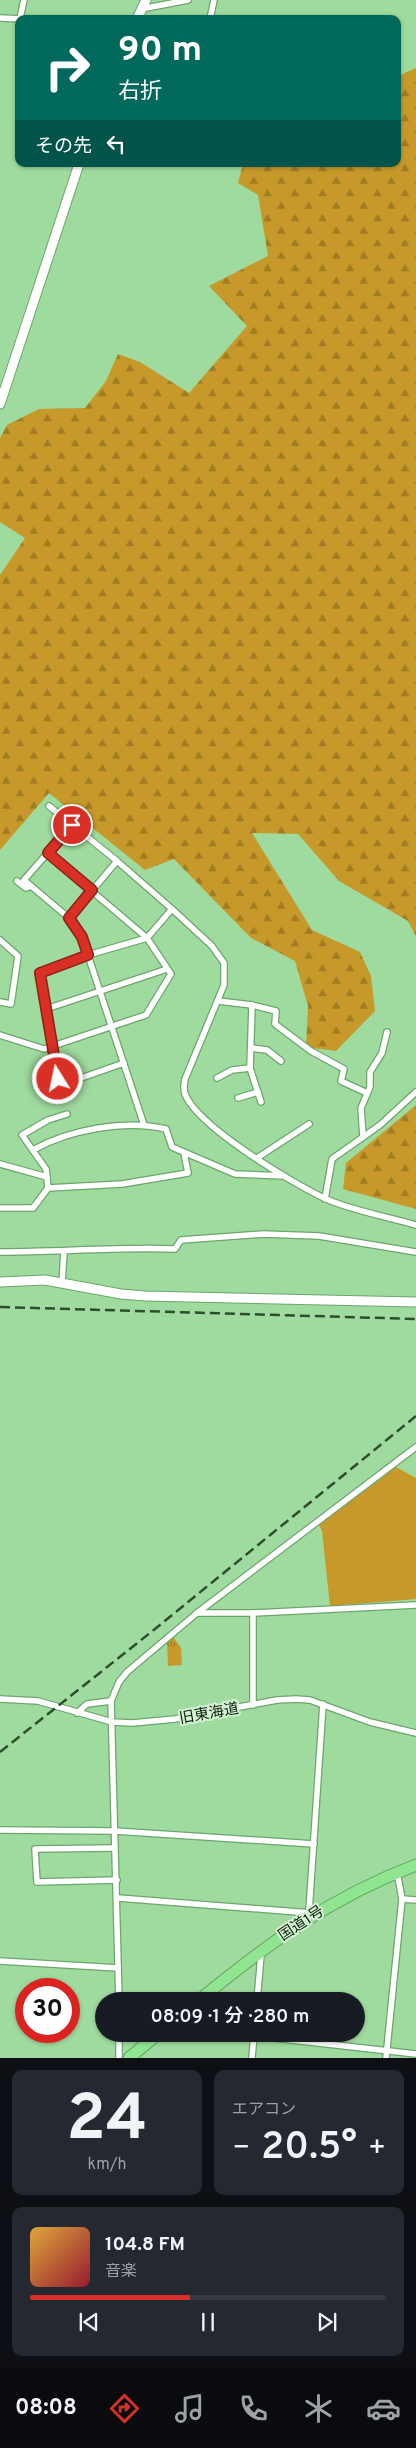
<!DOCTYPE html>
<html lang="ja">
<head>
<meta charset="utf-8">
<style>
	body { margin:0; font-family:Overpass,"Noto Sans JP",sans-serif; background:#242831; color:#f1f3f6; height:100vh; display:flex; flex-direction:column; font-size:19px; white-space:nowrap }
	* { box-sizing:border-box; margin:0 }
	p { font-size:16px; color:#9ea1a6 }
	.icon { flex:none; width:28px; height:28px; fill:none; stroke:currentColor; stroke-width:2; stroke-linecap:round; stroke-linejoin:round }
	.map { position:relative; height:2058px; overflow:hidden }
	.side { display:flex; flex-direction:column; gap:12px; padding:12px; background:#0d0f14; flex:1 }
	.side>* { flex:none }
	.guide { position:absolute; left:15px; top:15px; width:386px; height:152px; border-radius:10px; box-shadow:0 1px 4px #0004; background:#00695c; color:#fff; overflow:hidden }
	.speed { position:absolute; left:15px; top:1978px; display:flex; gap:10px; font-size:25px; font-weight:700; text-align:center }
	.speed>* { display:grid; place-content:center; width:65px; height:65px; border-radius:50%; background:#171b24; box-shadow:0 1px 4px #0004; line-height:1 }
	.speed .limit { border:8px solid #d22; background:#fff; color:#111 }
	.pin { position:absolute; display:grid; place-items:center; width:42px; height:42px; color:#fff; margin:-21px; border:2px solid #fff; border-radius:50%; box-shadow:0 1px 5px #0007 }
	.me { position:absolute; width:55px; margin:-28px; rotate:350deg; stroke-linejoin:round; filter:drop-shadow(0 0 4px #0008) }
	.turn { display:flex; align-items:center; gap:18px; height:105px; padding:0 20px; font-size:22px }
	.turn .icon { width:65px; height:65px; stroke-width:2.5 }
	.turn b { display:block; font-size:35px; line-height:42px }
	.then { display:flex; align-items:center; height:48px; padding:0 20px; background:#0003; gap:10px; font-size:19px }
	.big { font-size:38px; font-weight:600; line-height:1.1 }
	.side .card { flex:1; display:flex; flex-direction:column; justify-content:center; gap:8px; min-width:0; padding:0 18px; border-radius:10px; background:#242831 }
	.side .dial { align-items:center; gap:0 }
	.dial b { font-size:65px; line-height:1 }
	.song { display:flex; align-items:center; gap:15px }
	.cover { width:60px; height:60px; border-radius:8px; background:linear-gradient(135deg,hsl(40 70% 55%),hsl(350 70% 35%)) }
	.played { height:5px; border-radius:2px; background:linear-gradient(90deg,#d93025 45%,#363941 45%) }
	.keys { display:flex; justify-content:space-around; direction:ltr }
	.heat { display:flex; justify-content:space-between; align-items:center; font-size:28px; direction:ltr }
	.side .tiles { flex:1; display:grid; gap:12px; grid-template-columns:1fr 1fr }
	.card:last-child { grid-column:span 2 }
	.trip { position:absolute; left:95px; top:1992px; width:270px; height:50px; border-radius:25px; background:#171b24; box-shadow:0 1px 4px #0004; font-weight:600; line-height:50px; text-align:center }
	.menu { display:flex; height:80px; justify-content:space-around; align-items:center; background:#090b0e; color:#9ea1a6 }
	.menu .icon { width:35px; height:35px }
	.menu .selected { color:#d93025 }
	.menu b { font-size:22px; color:#f1f3f6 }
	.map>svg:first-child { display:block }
	.grass { fill:url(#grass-tufts) }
	.forest { fill:url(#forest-firs) }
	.pitch { fill:#c7992a }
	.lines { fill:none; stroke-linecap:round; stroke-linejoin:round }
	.street-casing { stroke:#6ca66c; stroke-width:8 }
	.secondary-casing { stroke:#6ca66c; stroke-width:11 }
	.highway-casing { stroke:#61a161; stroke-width:13 }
	.street { stroke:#fff; stroke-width:5.5 }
	.secondary { stroke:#fff; stroke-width:9 }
	.highway { stroke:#90e690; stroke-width:11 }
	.rail { stroke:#2e4d2d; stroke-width:2.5; stroke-dasharray:10 5; stroke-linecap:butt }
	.route-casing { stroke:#8d1f18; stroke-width:12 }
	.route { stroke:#d93025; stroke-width:9 }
	.labels { text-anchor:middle; stroke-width:4; stroke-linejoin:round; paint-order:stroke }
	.street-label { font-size:15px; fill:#092009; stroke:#d5f3d4 }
</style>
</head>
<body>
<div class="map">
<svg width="416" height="2058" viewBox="0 0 416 2058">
	<defs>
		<pattern id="grass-tufts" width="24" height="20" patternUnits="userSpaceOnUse" patternTransform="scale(1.25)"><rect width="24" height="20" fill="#c7992a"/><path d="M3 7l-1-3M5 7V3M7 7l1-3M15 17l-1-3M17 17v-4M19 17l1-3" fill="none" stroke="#a07c22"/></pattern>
		<pattern id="forest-firs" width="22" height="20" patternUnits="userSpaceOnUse" patternTransform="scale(1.25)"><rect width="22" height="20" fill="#c7992a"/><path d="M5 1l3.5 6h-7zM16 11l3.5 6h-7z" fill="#a07c22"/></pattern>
	</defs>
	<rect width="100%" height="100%" fill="#9fda9e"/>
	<polygon class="grass" points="174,1638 181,1648 182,1665 168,1666 167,1642"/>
	<g class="forest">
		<polygon points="416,68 416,937 408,921 339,881 298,834 252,833 312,930 360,952 371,976 375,1011 336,1051 306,1047 308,1006 295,961 251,938 174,859 145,870 49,793 0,850 0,575 25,538 0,522 0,438 7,425 39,409 85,408 106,381 118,354 140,362 189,393 247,326 209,286 268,256 258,195 238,183 243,164 398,164 398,76"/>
		<polygon points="416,1105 416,1209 343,1189 346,1163"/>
	</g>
	<polygon class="pitch" points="396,1467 416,1478 416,1599 330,1606 322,1531 319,1525"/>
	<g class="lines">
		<g class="street-casing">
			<g id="street">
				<polyline points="141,9 188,0"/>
				<polyline points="0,18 22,19"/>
				<polyline points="20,18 24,0"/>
				<polyline points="210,19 214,0"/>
				<path d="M49 806 117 861 172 909 212 946 224 963V985L185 1079C184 1084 183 1088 185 1094 197 1126 292 1183 324 1198 349 1210 389 1217 416 1225"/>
				<polyline points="72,825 24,880 69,918 82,937 144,1125"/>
				<polyline points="17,881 26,888 31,886"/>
				<polyline points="69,918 117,861"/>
				<polyline points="0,940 18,956 11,1004 0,1002"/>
				<polyline points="218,1001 252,1005 276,1011 275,1024 311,1051 344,1069 341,1081 367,1093"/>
				<polyline points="252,1005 250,1068 261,1102"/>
				<polyline points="46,1009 167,969"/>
				<polyline points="0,1035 44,1049 146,1015 171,974 147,938 47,853"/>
				<polyline points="251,1048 267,1050 281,1061"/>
				<polyline points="124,1063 64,1084 58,1079 40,973 88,955 147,938 172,909"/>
				<polyline points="217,1078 232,1070 250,1068"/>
				<polyline points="238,1098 258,1092"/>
				<polyline points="363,1137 361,1108 370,1087 370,1072 382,1053 387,1032"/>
				<path d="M33 1150C68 1130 126 1119 166 1129L172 1147 235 1174 284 1176"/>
				<polyline points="257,1158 309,1124"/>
				<polyline points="0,1164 47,1177"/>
				<polyline points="48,1188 122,1184 188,1173 184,1153"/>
				<polyline points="325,1199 332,1159 380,1125 416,1092"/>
				<polyline points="0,1208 33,1208 48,1188 46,1169 22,1135 48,1120 67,1114"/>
				<path d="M0 1252C58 1252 116 1247 175 1249L181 1240 263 1234 319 1236 416 1252"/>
				<polyline points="62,1283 64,1252"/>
				<polyline points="197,1613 253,1613"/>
				<polyline points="0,1699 38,1701 112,1722 132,1723 175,1719 277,1700 296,1699 310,1700 370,1722 416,1733"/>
				<polyline points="253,1705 253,1613 416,1605"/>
				<polyline points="77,1713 87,1704 111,1701"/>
				<polyline points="0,1830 115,1831 314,1844"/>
				<polyline points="115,1848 35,1849 37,1882 117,1880"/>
				<polyline points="118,1898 311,1913"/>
				<polyline points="402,1899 416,1900"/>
				<polyline points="309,1911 323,1704"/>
				<polyline points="0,1961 118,1968"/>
				<polyline points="119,2001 111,1701 119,1682 127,1672 197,1613 416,1447"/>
				<polyline points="257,2001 261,1955 260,1951"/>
				<polyline points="119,2034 119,2058"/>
				<polyline points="238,2034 416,2054"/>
				<polyline points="252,2058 254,2034"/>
				<polyline points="386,2058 402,1899 397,1872"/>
			</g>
		</g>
		<g class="secondary-casing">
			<g id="secondary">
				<polyline points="137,19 146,0"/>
				<polyline points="0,404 79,164"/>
				<polyline points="0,1282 45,1280 121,1294 145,1296 416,1302"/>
			</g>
		</g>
		<g class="highway-casing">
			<g id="highway">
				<path d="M198 2001C269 1943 329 1898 416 1865"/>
				<polyline points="129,2058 158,2034"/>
			</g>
		</g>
		<use href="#street" class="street"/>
		<use href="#secondary" class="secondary"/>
		<use href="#highway" class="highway"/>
		<g class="rail">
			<polyline points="0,1307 416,1319"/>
			<polyline points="0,1752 155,1629 416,1416"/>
		</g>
	</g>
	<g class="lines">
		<g class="route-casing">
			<polyline id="route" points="58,1079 40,973 88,955 82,937 69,918 92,890 48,853 72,825"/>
		</g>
		<use href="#route" class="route"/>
	</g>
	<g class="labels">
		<g class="street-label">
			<text transform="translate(209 1713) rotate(-10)" y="5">旧東海道</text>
			<text transform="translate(301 1923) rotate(-33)" y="5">国道1号</text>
		</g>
	</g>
</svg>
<div class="speed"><div class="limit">30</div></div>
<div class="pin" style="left:72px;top:825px;background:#d93025"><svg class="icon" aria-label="arrive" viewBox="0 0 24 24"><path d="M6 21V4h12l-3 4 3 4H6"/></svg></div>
<svg class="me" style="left:58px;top:1079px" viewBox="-20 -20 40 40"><circle r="17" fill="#d93025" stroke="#fff" stroke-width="3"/><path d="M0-11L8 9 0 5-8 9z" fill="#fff"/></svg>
<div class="trip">08:09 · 1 分 · 280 m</div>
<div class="guide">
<div class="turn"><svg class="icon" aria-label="right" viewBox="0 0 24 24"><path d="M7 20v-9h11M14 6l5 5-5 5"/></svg><div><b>90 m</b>右折</div></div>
<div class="then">その先<svg class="icon" aria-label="left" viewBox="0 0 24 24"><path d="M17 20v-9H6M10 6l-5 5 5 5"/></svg></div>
</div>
</div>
<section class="side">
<div class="tiles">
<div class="card dial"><b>24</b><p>km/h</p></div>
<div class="card"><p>エアコン</p>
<div class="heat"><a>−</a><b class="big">20.5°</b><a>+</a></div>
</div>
<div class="card">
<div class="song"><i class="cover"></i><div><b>104.8 FM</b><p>音楽</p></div></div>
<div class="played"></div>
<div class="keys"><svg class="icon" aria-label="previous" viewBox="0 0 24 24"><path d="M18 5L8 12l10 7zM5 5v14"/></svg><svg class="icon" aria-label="pause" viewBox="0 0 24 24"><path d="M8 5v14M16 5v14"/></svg><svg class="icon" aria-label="next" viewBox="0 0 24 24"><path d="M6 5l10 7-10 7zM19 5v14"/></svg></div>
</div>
</div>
</section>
<nav class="menu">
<b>08:08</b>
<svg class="icon selected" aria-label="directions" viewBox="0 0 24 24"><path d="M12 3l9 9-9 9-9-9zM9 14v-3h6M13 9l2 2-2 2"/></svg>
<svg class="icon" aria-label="music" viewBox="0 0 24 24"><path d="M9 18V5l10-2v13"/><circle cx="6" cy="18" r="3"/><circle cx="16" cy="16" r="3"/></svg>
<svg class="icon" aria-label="phone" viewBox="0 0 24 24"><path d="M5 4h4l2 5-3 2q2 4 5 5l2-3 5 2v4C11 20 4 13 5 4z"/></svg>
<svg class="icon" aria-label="climate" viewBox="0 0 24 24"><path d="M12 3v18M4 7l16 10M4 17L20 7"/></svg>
<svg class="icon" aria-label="car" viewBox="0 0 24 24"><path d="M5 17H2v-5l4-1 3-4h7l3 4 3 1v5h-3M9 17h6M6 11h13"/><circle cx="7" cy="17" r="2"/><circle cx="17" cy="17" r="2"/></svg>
</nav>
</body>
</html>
